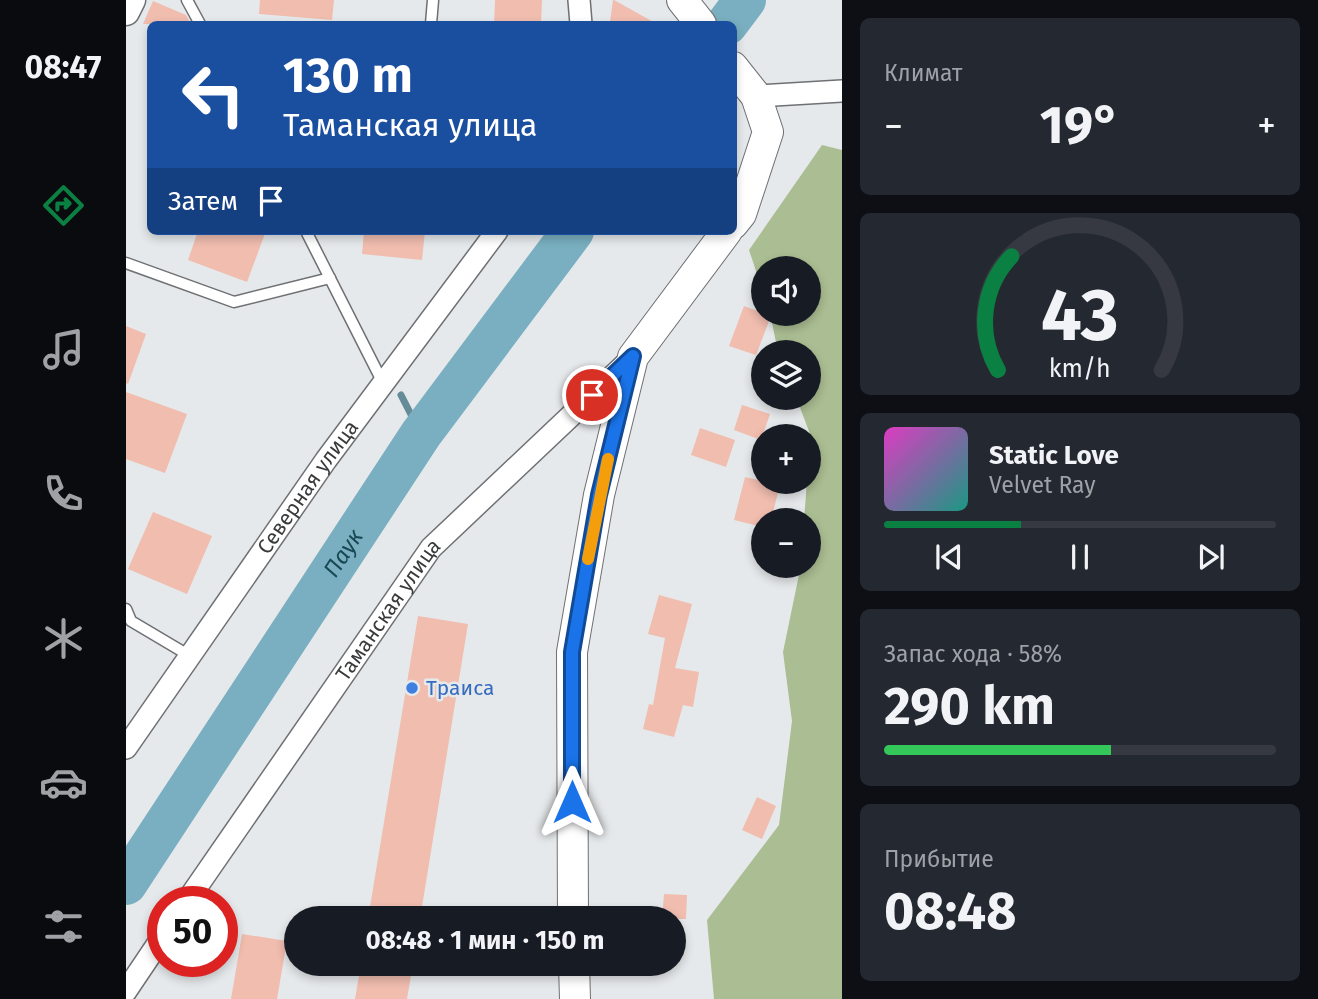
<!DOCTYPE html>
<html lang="ru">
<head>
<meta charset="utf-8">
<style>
	body { margin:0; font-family:"Fira Sans",sans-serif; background:#242831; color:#f1f3f6; height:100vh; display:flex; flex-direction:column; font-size:26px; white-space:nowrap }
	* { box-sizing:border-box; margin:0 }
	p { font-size:23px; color:#9ea1a6 }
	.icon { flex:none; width:38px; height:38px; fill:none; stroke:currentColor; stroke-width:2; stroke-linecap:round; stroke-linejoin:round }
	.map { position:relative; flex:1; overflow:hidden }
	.panel { display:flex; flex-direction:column; gap:18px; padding:18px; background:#0d0f14; width:476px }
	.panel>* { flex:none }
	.top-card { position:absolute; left:21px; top:21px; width:590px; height:214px; border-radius:10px; box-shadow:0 4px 10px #0003; background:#1a4fa0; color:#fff; overflow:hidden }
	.buttons { position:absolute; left:625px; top:256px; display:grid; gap:14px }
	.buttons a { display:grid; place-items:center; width:70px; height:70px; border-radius:50%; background:#171b24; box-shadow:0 4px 10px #0003; font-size:35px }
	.speed { position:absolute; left:21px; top:886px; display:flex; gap:14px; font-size:35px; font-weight:700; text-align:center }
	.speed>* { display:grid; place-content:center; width:91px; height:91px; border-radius:50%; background:#171b24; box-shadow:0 4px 10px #0003; line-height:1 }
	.speed .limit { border:10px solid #d22; background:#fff; color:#111 }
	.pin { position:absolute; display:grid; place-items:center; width:60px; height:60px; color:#fff; margin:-30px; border:4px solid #fff; border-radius:50%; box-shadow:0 2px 7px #0007 }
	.me { position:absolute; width:77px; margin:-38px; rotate:0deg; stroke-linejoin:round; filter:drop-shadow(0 0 5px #0008) }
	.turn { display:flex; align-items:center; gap:24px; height:147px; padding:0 21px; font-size:32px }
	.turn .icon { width:91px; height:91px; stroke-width:2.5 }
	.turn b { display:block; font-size:49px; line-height:60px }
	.then { display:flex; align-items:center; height:66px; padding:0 21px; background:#0003; gap:14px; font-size:26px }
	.big { font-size:52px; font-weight:700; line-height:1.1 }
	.panel .tile { flex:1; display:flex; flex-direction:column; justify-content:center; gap:10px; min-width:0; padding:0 24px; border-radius:10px; background:#242831 }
	.panel .dial { align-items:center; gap:0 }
	.dial svg { height:182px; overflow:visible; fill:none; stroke:#363941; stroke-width:7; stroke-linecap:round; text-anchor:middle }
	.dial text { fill:#f1f3f6; stroke:none }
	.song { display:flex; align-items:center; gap:21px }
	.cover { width:84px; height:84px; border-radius:10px; background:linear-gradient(135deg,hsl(310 70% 55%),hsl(170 70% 35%)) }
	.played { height:7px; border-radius:4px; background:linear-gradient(90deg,#0b8043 35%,#363941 35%) }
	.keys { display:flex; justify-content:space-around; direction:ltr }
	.heat { display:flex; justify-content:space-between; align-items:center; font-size:38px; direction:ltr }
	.charge { height:10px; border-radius:5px; background:linear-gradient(90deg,#34c759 58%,#363941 0) }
	.trip { position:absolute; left:158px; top:906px; width:402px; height:70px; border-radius:35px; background:#171b24; box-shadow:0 4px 10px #0003; font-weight:700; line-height:70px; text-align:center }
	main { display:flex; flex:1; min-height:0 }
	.dock { display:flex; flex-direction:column; width:126px; justify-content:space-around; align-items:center; background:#090b0e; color:#9ea1a6 }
	.dock .icon { width:49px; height:49px }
	.dock .current { color:#0b8043 }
	.dock b { font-size:32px; color:#f1f3f6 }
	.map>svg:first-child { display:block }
	.forest { fill:#abbd92 }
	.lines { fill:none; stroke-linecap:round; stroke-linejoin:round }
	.stream { stroke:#668c98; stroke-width:7 }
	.river { stroke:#79afc0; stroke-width:42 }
	.building { fill:#f0bdaf }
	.service-casing { stroke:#6e7073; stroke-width:13 }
	.minor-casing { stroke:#6e7073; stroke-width:24 }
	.tertiary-casing { stroke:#6e7073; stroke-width:29 }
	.secondary-casing { stroke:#6e7073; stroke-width:32 }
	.service { stroke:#fff; stroke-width:10 }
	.minor { stroke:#fff; stroke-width:21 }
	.tertiary { stroke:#fff; stroke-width:26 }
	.secondary { stroke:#fff; stroke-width:30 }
	.route-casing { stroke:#114b97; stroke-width:18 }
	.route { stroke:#1a73e8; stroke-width:12 }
	.slow { stroke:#f59e0b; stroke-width:12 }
	.shop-dot { fill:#3f7fe0; stroke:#e6e9eb; stroke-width:2.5 }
	.labels { text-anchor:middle; stroke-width:5; stroke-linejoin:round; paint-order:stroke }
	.street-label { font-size:21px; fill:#393a3b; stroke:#e6e9eb }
	.shop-label { font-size:21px; fill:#366cbe; stroke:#e6e9eb; text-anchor:start }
	.water-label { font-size:23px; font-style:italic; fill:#194855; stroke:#e6e9eb }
</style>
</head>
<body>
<main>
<nav class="dock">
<b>08:47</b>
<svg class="icon current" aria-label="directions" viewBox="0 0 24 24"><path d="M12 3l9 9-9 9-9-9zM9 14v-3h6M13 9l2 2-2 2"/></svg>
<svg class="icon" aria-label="music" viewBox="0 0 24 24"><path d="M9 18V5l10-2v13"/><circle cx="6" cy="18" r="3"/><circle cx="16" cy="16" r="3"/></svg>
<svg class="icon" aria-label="phone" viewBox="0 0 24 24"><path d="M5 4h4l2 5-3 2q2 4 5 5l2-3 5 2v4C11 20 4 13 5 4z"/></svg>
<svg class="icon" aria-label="climate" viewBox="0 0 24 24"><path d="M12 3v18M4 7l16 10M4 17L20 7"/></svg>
<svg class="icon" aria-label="car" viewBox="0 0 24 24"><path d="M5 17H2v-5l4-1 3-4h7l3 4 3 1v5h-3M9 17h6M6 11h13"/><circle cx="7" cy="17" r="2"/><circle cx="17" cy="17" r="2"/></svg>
<svg class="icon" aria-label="filters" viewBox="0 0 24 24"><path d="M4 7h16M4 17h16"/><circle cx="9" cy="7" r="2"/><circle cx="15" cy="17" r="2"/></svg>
</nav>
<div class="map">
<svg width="716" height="999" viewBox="0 0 716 999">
	<rect width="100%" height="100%" fill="#e6e9eb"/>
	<polygon class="forest" points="696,145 716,150 716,999 588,999 581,920 653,825 666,721 657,652 675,565 682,565 682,520 678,520 681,481 682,481 684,434 670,397 682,397 682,352 652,352 644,313 682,313 682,268 637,268 637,292 623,250"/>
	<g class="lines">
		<polyline class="stream" points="275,395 295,434"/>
		<g class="river">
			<polyline points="601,24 619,0"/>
			<path id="s1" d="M0 884 295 434 447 231"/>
		</g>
	</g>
	<g class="building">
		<polygon points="134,0 208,0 206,20 133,14"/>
		<polygon points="369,0 416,0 415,24 368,24"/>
		<polygon points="487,0 488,0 531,24 484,22"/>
		<polygon points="27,1 60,15 65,24 17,24"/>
		<polygon points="72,231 140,231 121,282 62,260"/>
		<polygon points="238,231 299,231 296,260 236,254"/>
		<polygon points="618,306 645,316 630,355 603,346"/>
		<polygon points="0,326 20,334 2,384 0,383"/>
		<polygon points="0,392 61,414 39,473 0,459"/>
		<polygon points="616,405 644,414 635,440 608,430"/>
		<polygon points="574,428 609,440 600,467 565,455"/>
		<polygon points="619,477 654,485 645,520 637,520 637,527 608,520"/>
		<polygon points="27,512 86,536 61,594 2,569"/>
		<polygon points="533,595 566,604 549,668 573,672 567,707 557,705 548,737 517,729 523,704 527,705 539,638 522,634"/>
		<polygon points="292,616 342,624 294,919 242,919"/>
		<polygon points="631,797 650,806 636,839 616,830"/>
		<polygon points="538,894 561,895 560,919 536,919"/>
		<polygon points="116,934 161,941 151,999 105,999"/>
		<polygon points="235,964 287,964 281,999 229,999"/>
	</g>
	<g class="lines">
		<g class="service-casing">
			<g id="service">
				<polyline points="61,0 74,24"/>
				<polyline points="305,24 307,0"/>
				<polyline points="180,231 257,383"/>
				<polyline points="0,263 108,302 204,278"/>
				<polyline points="0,609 5,621 64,656"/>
			</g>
		</g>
		<g class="minor-casing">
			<g id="minor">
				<polyline points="453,0 455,24"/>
				<polyline points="630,96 716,91"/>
				<path id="s2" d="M0 748 200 460 371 231"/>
				<path id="s3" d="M61 901 305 548 507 357"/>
				<polyline points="0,991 37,936"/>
			</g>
		</g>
		<g class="tertiary-casing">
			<polyline id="tertiary" points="0,12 6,0"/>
		</g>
		<g class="secondary-casing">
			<g id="secondary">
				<polyline points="556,0 575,24"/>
				<polyline points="607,67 630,96 642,132 615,214 607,224"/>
				<polyline points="447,919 446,652 473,495 507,357 601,231"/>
				<polyline points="448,964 449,999"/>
			</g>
		</g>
		<use href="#service" class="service"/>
		<use href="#minor" class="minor"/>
		<use href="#tertiary" class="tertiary"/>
		<use href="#secondary" class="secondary"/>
	</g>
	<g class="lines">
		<g class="route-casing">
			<polyline id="route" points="446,802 446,652 473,495 507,356 466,395"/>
		</g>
		<use href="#route" class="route"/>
		<polyline class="slow" points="462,559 482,459"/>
	</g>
	<circle class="shop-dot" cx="286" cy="688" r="7"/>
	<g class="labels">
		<g class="street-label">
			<text dy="7" stroke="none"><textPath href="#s2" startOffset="318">Северная улица</textPath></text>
			<text dy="7" stroke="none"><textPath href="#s3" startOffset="354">Таманская улица</textPath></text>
		</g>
		<g class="shop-label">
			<text x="300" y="695">Траиса</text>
		</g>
		<g class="water-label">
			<text dy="8" stroke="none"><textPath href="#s1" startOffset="396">Паук</textPath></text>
		</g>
	</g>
</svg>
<div class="buttons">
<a><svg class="icon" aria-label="sound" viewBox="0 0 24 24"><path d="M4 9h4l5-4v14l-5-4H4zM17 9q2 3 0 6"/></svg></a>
<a><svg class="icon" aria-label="layers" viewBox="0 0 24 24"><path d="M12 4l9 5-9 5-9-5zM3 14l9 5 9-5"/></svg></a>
<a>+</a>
<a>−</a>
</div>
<div class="speed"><div class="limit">50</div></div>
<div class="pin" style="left:466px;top:395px;background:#d93025"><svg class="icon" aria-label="arrive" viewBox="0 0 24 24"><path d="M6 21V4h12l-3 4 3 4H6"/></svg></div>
<svg class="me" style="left:446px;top:802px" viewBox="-20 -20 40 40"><path d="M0-17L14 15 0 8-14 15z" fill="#1a73e8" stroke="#fff" stroke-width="4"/></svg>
<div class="trip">08:48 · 1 мин · 150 m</div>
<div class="top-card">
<div class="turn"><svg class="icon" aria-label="left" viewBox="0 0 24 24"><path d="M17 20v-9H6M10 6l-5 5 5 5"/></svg><div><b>130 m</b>Таманская улица</div></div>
<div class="then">Затем<svg class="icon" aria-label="arrive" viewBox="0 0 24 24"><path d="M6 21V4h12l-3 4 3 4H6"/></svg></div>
</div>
</div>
<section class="panel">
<div class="tile"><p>Климат</p>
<div class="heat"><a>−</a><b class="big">19°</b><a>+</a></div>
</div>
<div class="tile dial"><svg viewBox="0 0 100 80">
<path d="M14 69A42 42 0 1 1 86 69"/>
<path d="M14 69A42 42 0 0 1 20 19" stroke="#0b8043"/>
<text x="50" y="56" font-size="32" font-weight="700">43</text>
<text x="50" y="72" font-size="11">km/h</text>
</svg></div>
<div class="tile">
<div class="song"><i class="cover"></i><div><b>Static Love</b><p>Velvet Ray</p></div></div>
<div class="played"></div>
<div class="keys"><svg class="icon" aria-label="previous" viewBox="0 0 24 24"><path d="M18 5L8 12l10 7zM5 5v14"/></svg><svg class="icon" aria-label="pause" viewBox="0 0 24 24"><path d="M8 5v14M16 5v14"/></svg><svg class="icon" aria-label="next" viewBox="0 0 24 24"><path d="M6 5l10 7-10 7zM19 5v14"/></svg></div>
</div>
<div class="tile"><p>Запас хода · 58%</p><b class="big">290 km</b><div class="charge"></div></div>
<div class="tile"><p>Прибытие</p><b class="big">08:48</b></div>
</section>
</main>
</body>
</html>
